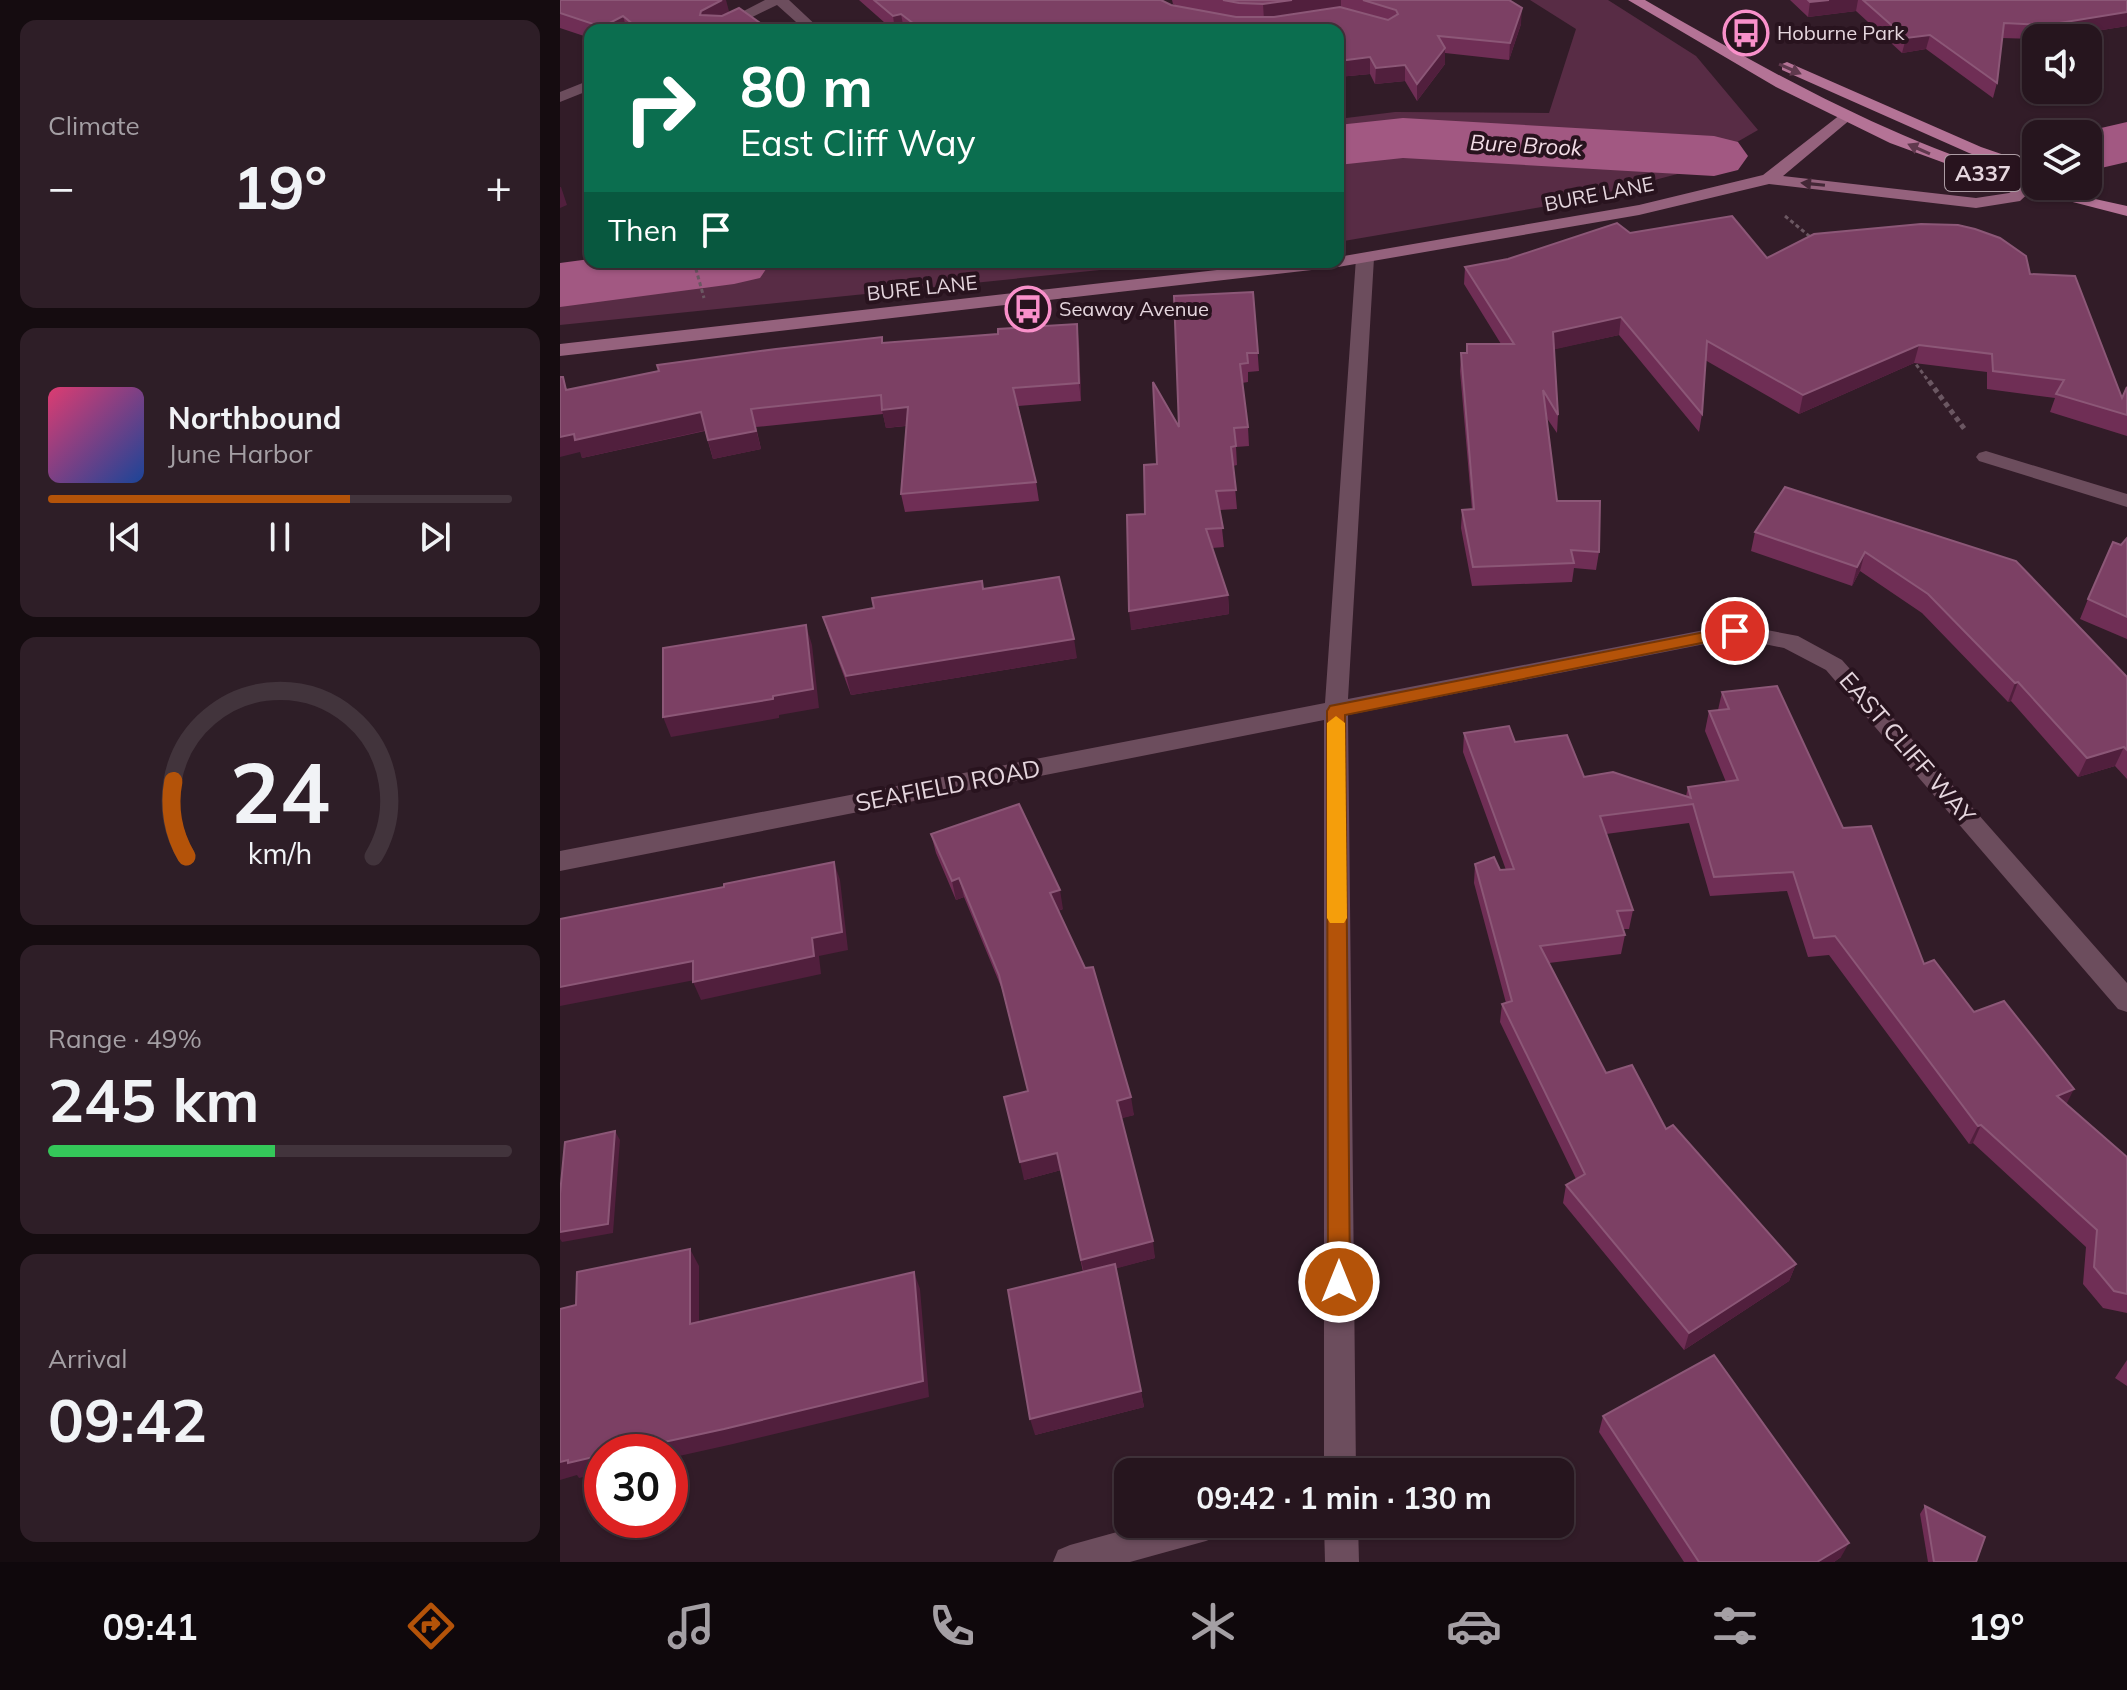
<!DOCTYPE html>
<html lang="en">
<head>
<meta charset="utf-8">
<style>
	body { margin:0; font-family:Mulish,sans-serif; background:#2e1e27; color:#f1f3f6; height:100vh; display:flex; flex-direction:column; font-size:30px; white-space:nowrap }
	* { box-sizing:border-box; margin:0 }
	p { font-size:26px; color:#a49fa4 }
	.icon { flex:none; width:44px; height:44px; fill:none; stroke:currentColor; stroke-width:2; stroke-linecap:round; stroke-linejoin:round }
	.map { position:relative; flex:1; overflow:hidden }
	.panel { display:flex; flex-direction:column; gap:20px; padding:20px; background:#150c10; width:560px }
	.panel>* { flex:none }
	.top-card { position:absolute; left:24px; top:24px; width:760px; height:244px; border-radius:16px; box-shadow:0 2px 6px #0004,0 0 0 2px #42343c; background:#0b6e4f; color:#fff; overflow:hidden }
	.buttons { position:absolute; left:1462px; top:24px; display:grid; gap:16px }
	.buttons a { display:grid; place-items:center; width:80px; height:80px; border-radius:16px; background:#26151e; box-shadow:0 2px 6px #0004,0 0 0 2px #42343c; font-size:40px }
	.speed { position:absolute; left:24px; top:1434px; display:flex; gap:16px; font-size:40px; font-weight:700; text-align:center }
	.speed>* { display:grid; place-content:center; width:104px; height:104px; border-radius:50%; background:#26151e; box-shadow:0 2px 6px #0004,0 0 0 2px #42343c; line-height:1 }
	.speed .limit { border:12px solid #d22; background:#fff; color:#111 }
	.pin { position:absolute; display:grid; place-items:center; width:68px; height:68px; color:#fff; margin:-34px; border:4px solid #fff; border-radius:50%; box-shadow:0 2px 8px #0007 }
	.me { position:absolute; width:88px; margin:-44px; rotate:0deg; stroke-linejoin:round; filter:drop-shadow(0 0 6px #0008) }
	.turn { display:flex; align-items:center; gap:28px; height:168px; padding:0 24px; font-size:36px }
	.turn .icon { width:104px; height:104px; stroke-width:2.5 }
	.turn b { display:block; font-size:56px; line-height:68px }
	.then { display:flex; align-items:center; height:76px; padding:0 24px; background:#0003; gap:16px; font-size:30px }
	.big { font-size:60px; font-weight:700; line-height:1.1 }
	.panel .widget { flex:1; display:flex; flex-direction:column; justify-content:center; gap:12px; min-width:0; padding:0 28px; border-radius:16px; background:#2e1e27 }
	.panel .dial { align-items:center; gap:0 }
	.dial svg { height:208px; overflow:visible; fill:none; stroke:#42343c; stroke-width:7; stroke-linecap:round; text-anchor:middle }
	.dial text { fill:#f1f3f6; stroke:none }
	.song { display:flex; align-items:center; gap:24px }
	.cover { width:96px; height:96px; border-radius:12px; background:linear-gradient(135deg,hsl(340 70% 55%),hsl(220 70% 35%)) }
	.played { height:8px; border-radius:4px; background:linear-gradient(90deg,#b45309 65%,#42343c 65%) }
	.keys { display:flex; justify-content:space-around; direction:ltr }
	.heat { display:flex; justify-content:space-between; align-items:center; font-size:44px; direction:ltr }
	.charge { height:12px; border-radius:6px; background:linear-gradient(90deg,#34c759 49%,#42343c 0) }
	.trip { position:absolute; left:554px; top:1458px; width:460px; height:80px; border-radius:16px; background:#26151e; box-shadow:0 2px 6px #0004,0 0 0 2px #42343c; font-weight:700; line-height:80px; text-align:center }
	.tabs { display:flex; height:128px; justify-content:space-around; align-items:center; background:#0f080c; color:#a49fa4 }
	.tabs .icon { width:56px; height:56px }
	.tabs .active { color:#b45309 }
	.tabs b { font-size:36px; color:#f1f3f6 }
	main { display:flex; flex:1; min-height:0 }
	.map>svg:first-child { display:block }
	.green { fill:#582c45 }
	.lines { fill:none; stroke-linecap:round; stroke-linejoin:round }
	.river { fill:#a25882; fill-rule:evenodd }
	.path-far1 { stroke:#6b5762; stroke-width:3; stroke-dasharray:4 3; stroke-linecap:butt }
	.path { stroke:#6b5762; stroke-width:5; stroke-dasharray:5 4; stroke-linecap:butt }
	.street { fill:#6c4d5d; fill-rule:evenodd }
	.secondary { fill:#95627d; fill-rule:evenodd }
	.primary { fill:#b47396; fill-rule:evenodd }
	.wall { fill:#6f2e55 }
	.shaded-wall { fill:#511f3d }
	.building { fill:#7c4064; stroke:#8c5777; stroke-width:2 }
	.oneway { fill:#60394e }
	.oneway2 { fill:#432736 }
	.route { fill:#b45309; stroke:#753606; stroke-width:2 }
	.slow { fill:#f59e0b }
	.labels { text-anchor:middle; stroke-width:8; stroke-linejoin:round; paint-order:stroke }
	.far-poi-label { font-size:20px; fill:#e5d6de; stroke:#28131e; text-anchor:start }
	.far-street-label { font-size:20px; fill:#e5d6de; stroke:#28131e }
	.far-water-label { font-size:22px; font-style:italic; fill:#f3dde7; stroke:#28131e }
	.shield { fill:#28131e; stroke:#ac9ca4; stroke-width:2 }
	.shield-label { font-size:22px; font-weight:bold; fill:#e5d6de }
	.street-label { font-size:24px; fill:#e5d6de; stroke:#28131e }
</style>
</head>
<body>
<main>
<section class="panel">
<div class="widget"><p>Climate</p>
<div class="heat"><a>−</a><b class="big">19°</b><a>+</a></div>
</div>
<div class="widget">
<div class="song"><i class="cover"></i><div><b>Northbound</b><p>June Harbor</p></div></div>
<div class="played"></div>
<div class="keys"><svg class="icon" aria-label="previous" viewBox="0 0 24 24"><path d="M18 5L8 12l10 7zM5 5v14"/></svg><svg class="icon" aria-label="pause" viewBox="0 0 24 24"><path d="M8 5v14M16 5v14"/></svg><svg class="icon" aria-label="next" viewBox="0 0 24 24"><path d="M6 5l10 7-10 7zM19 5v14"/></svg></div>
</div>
<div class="widget dial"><svg viewBox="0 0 100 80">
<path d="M14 69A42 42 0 1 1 86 69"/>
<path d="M14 69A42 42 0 0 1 9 40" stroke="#b45309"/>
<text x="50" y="56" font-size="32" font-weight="700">24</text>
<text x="50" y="72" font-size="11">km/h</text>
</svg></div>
<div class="widget"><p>Range · 49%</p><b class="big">245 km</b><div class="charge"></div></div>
<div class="widget"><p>Arrival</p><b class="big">09:42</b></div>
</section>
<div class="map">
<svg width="1567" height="1562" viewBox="0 0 1567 1562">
	<rect width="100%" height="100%" fill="#321c28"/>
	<g class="green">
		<polygon points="970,0 1048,0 1136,56 1198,130 1125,172 1011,202 778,242 778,119 835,112 989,113 1016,29"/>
		<polygon points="49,262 619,262 0,325 0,276 30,270"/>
	</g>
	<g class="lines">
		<g class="river">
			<polygon points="843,118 1154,136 1178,142 1188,156 1178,170 1154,176 843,158 778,165 778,125"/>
			<polygon points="1567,122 1567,162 1528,171 1528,134 1515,134"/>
			<polygon points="30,259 30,262 211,262 200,278 174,284 0,307 0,263"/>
		</g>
		<g class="path-far1">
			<polyline points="1225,216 1254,240"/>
			<polyline points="134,262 144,298"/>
			<polyline points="1352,359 1370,383"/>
		</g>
		<polyline class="path" points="1369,381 1406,431"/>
		<g class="street">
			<polygon points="205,0 229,0 261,30 245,30 217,5 166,30 147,30"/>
			<polygon points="30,80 30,90 0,102 0,92"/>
			<polygon points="805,253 814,258 788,699 1175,624 1238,636 1282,660 1567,983 1567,1012 1558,1009 1266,670 1224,648 1175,638 788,715 796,1472 764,1472 764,720 0,871 0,851 765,703 796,258"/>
			<polygon points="1426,451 1567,494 1567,507 1419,461 1416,457 1419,453"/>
			<polygon points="586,1524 663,1524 658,1536 646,1541 570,1562 493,1562 498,1550 510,1545"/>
			<polygon points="764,1524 798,1524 799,1562 765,1562"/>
		</g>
		<polygon class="secondary" points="1285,111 1293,116 1291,119 1223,176 1416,198 1449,193 1466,183 1474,188 1460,201 1416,208 1209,184 1079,215 778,267 0,356 0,344 728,262 778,262 778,257 1079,205 1203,175"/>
		<g class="primary">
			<path d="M1068 0H1085C1211 73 1336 143 1476 183V186L1567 206V216L1439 183 1330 143 1216 87Z"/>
			<polygon points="1227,62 1421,147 1476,166 1476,177 1409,153 1222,70 1222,64"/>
		</g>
	</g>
	<g class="wall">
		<polygon points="0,0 169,13 210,30 30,30 30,38 0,28"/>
		<polygon points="299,0 601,0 611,5 617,6 613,4 612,0 949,0 961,24 949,60 885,53 885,64 857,101 845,81 815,84 810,74 778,77 778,30 333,30"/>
		<polygon points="1230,0 1567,0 1567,26 1492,38 1476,38 1476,39 1442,38 1437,83 1433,98 1366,49 1342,53 1296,11 1248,17"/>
		<polygon points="1070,233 1207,258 1470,274 1562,398 1567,387 1567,436 1490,412 1495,398 1427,389 1427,372 1354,363 1239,414 1145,360 1142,414 1139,432 1059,335 994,349 998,415 997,433 986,417 997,501 1039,552 1036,570 1014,568 1012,582 912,586 901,528 902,510 912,510 900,371 901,353 907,353 907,344 941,344 904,284 905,267 948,259"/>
		<polygon points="693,292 699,371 688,372 688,382 682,383 688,427 689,446 676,447 677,465 673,466 677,509 660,510 664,547 652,548 668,595 669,614 571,630 585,514 597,464"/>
		<polygon points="519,342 521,401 458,406 476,482 479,501 345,512 341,494 346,426 326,428 323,414 196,427 201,449 153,459 145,431 22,458 8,389 323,343"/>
		<polygon points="1225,487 1567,677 1567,779 1555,766 1518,777 1451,701 1448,702 1362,613 1300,571 1292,586 1191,551 1195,532"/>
		<polygon points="1567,538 1567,639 1520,619 1528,599"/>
		<polygon points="423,589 517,658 291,695 269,636 263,617"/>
		<polygon points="1162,692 1283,828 1364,964 1414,1012 1507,1104 1567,1157 1567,1313 1543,1308 1523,1284 1526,1247 1413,1143 1409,1144 1269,955 1248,957 1227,891 1150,896 1129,823 1046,834 1073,910 1069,929 1063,929 1065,935 1061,954 989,963 1046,1073 1106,1129 1236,1264 1229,1281 1124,1350 1003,1203 1006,1185 1016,1179 940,1022 942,1004 946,1003 914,883 915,864 940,870 946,870 903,752 904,733 955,742 1024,777 1126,796 1128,787 1166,782 1145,731 1149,711 1158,710"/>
		<polygon points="371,834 503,909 498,911 574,1115 561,1118 595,1258 556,1268 584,1407 475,1435 523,1272 501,1170 464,1180 468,1091 444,994 404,897 396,900 376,853"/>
		<polygon points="1567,1360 1567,1386 1555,1378"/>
		<polygon points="1043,1416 1281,1557 1274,1562 1124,1562 1039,1432"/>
		<polygon points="1365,1506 1416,1562 1368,1562 1360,1514"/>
	</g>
	<g class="shaded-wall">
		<polygon points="162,0 166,0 170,15 146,27 140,15 141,11"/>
		<polygon points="732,0 781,0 781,9 704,20 703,4"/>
		<polygon points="1269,0 1298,0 1296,11 1248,17 1250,2"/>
		<polygon points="962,8 961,24 949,60 950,43"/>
		<polygon points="1567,12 1567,26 1492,38 1483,38 1487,25"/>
		<polygon points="341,14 344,30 335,30 333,16"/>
		<polygon points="63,16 67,30 43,30 42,27"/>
		<polygon points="1370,35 1366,49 1342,53 1346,38"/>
		<polygon points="885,48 885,64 857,101 857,84"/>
		<polygon points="810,57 810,74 778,77 778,61"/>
		<polygon points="845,65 845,81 815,84 816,68"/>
		<polygon points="0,187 1,187 7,205 0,208"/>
		<polygon points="1061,317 1059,335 992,350 993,332"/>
		<polygon points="517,324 519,342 521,401 519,383"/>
		<polygon points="1359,345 1354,363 1239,414 1243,395"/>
		<polygon points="348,407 352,425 326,428 322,410"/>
		<polygon points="191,409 201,449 153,459 148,440"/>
		<polygon points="141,412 147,430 22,458 20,452 0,457 0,437"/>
		<polygon points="1305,552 1300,571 1292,586 1297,567"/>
		<polygon points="668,595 669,614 571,630 569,611"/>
		<polygon points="246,625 252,645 259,708 219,715 219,718 111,737 103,717 213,696"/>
		<polygon points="514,639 517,658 291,695 286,676"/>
		<polygon points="1458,682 1451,701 1448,702 1455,683"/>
		<polygon points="1564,747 1555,766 1518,777 1527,758"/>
		<polygon points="274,862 280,880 288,950 259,956 261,974 141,1000 133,982 252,938"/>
		<polygon points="399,878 404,897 396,900 392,881"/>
		<polygon points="500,890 503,909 494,912 490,893"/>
		<polygon points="133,961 140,979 0,1006 0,987"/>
		<polygon points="1514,1089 1505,1107 1497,1096"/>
		<polygon points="571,1097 574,1115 560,1119 557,1101"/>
		<polygon points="1421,1125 1413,1143 1409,1144 1418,1126"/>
		<polygon points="55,1131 60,1140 53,1233 2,1242 0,1239 0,1232"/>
		<polygon points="497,1153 501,1170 464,1180 460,1162"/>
		<polygon points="593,1241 595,1258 525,1277 521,1260"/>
		<polygon points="130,1249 139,1266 139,1340 130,1324"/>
		<polygon points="1236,1264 1229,1281 1124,1350 1129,1333"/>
		<polygon points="354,1272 360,1289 369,1397 173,1444 110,1458 110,1452 58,1452"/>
		<polygon points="581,1391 584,1407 475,1435 470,1419"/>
		<polygon points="42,1455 42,1473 19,1478 17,1475 0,1480 0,1462"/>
		<polygon points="1289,1543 1281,1557 1274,1562 1257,1562"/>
	</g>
	<g class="building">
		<polygon points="0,0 162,0 141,11 140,15 162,16 179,8 210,30 80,30 63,16 42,27 0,13"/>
		<polygon points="314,0 601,0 611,5 676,17 714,17 780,7 828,20 838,14 836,10 803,0 949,0 962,8 950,43 878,36 885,48 857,84 845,65 816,68 810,57 778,61 778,30 362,30 341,14 333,16"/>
		<polygon points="663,0 732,0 703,4 679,3"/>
		<polygon points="1248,0 1269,0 1250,2"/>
		<polygon points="1303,0 1567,0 1567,12 1487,25 1444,23 1437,83 1370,35 1346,38"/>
		<polygon points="1172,216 1207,258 1254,234 1361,224 1398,225 1415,229 1440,238 1466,256 1470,274 1515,276 1562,398 1567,387 1567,415 1496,394 1504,380 1433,371 1432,354 1359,345 1243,395 1147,341 1142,414 1061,317 993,332 998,415 983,390 997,501 1040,501 1039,552 1011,550 1014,563 913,567 902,510 914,509 901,353 907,353 907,344 954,344 905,267 948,259 1057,223 1070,233"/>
		<polygon points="693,292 698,353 687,353 688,363 680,364 688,427 674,428 676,446 671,447 676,490 656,491 663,528 646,529 668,595 569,611 567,515 585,514 584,465 597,464 593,382 619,427 614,296"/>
		<polygon points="517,324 519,383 453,388 476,482 341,494 348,407 322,410 321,395 191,409 196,431 148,440 141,412 15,440 14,434 0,437 0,377 3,377 6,390 99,371 97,365 216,349 322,337 322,343 438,334 438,329"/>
		<polygon points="1225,487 1456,561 1567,677 1567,750 1564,747 1527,758 1458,682 1455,683 1368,594 1305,552 1297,567 1195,532"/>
		<polygon points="1567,538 1567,617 1528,599 1553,542 1561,545"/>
		<polygon points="499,577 514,639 286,676 263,617 314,608 312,598 422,581 423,589"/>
		<polygon points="246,625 253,689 213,696 213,699 103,717 103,648"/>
		<polygon points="1217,686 1283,828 1311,826 1364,964 1374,960 1414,1012 1444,1001 1514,1089 1497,1096 1567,1157 1567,1294 1554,1291 1534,1267 1537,1230 1421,1125 1418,1126 1275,936 1254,938 1233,872 1154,877 1133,804 1040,816 1073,910 1057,911 1065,935 980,946 1046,1073 1072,1065 1106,1129 1113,1125 1236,1264 1129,1333 1006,1185 1025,1174 942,1004 952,1001 915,864 934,857 940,870 954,869 904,733 949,726 955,742 1007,735 1024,777 1053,772 1131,798 1128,787 1178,780 1149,711 1169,709 1162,692"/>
		<polygon points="459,804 500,890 490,893 525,968 533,967 571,1097 557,1101 593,1241 521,1260 497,1153 460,1162 444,1097 468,1091 439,975 399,878 392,881 371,834"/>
		<polygon points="274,862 282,932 252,938 254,956 133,982 133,961 0,987 0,919 164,887 164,884"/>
		<polygon points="55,1131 48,1224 0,1232 0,1194 5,1142"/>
		<polygon points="130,1249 130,1324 354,1272 363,1381 164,1429 58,1452 42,1452 42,1455 8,1463 8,1460 0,1462 0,1309 16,1305 17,1272"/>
		<polygon points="555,1264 581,1391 470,1419 448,1290"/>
		<polygon points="1154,1355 1289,1543 1257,1562 1139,1562 1043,1416"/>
		<polygon points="1365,1506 1425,1537 1416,1562 1374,1562"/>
	</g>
	<defs><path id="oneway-solid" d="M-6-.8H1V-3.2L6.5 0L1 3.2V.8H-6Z" transform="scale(2)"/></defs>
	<g class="oneway">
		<use href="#oneway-solid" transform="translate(1230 69) rotate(24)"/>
		<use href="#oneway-solid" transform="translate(1359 149) rotate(-156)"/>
	</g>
	<use class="oneway2" href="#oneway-solid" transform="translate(1253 184) rotate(-174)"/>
	<polygon class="route" points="1175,626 1183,631 1181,635 785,715 790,1282 787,1289 779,1292 771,1289 768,1282 767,711 770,706"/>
	<polygon class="slow" points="776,716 785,723 787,918 784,923 770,923 767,918 767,723"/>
	<defs>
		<g id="bus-ring" transform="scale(2.3)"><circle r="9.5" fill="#28131e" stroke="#f990ca" stroke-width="1.5"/><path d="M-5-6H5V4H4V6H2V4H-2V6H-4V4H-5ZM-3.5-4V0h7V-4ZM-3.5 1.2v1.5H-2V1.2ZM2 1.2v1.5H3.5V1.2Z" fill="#f990ca"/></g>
	</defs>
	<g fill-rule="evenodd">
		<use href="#bus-ring" x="1186" y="33"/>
		<use href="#bus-ring" x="468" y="309"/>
	</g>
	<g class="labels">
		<g class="far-poi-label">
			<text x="1217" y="40">Hoburne Park</text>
			<text x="499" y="316">Seaway Avenue</text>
		</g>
		<g class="far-street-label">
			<text transform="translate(1039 194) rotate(-11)" y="7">BURE LANE</text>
			<text transform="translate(362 288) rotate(-6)" y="7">BURE LANE</text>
		</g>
		<g class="far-water-label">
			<text transform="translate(966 145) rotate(3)" y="8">Bure Brook</text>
		</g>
		<rect class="shield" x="1385" y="155" width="76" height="36" rx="6"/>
		<g class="shield-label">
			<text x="1423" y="181">A337</text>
		</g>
		<g class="street-label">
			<text transform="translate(1347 748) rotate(49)" y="8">EAST CLIFF WAY</text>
			<text transform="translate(388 786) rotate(-11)" y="8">SEAFIELD ROAD</text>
		</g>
	</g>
</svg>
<div class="buttons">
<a><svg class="icon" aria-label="sound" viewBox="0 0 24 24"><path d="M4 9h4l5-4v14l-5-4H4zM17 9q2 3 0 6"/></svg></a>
<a><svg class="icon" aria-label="layers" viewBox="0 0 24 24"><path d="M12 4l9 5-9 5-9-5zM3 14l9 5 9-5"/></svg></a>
</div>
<div class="speed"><div class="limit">30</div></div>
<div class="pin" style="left:1175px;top:631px;background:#d93025"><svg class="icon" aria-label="arrive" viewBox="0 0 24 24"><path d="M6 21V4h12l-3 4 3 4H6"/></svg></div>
<svg class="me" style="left:779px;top:1282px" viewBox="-20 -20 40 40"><circle r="17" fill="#b45309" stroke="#fff" stroke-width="3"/><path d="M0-11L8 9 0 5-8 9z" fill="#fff"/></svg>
<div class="trip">09:42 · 1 min · 130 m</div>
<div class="top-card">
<div class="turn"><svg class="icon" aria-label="right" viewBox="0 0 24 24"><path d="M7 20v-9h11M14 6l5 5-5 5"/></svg><div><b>80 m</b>East Cliff Way</div></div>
<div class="then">Then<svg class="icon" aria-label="arrive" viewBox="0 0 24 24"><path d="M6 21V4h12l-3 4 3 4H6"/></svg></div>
</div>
</div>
</main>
<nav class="tabs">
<b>09:41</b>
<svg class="icon active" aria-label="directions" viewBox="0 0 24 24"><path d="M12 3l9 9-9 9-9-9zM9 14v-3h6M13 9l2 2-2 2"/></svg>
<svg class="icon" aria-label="music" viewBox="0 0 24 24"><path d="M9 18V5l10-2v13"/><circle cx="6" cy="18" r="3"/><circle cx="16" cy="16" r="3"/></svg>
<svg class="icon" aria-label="phone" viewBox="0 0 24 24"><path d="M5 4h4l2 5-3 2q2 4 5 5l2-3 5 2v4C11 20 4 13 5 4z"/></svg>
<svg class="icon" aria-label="climate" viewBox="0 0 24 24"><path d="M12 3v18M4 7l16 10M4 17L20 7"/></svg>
<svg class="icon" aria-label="car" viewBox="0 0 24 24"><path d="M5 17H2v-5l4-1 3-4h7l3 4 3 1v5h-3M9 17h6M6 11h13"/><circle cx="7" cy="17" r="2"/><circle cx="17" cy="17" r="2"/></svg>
<svg class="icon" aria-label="filters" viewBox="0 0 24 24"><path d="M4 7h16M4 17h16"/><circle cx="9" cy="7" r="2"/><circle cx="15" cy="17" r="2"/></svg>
<b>19°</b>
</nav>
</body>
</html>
